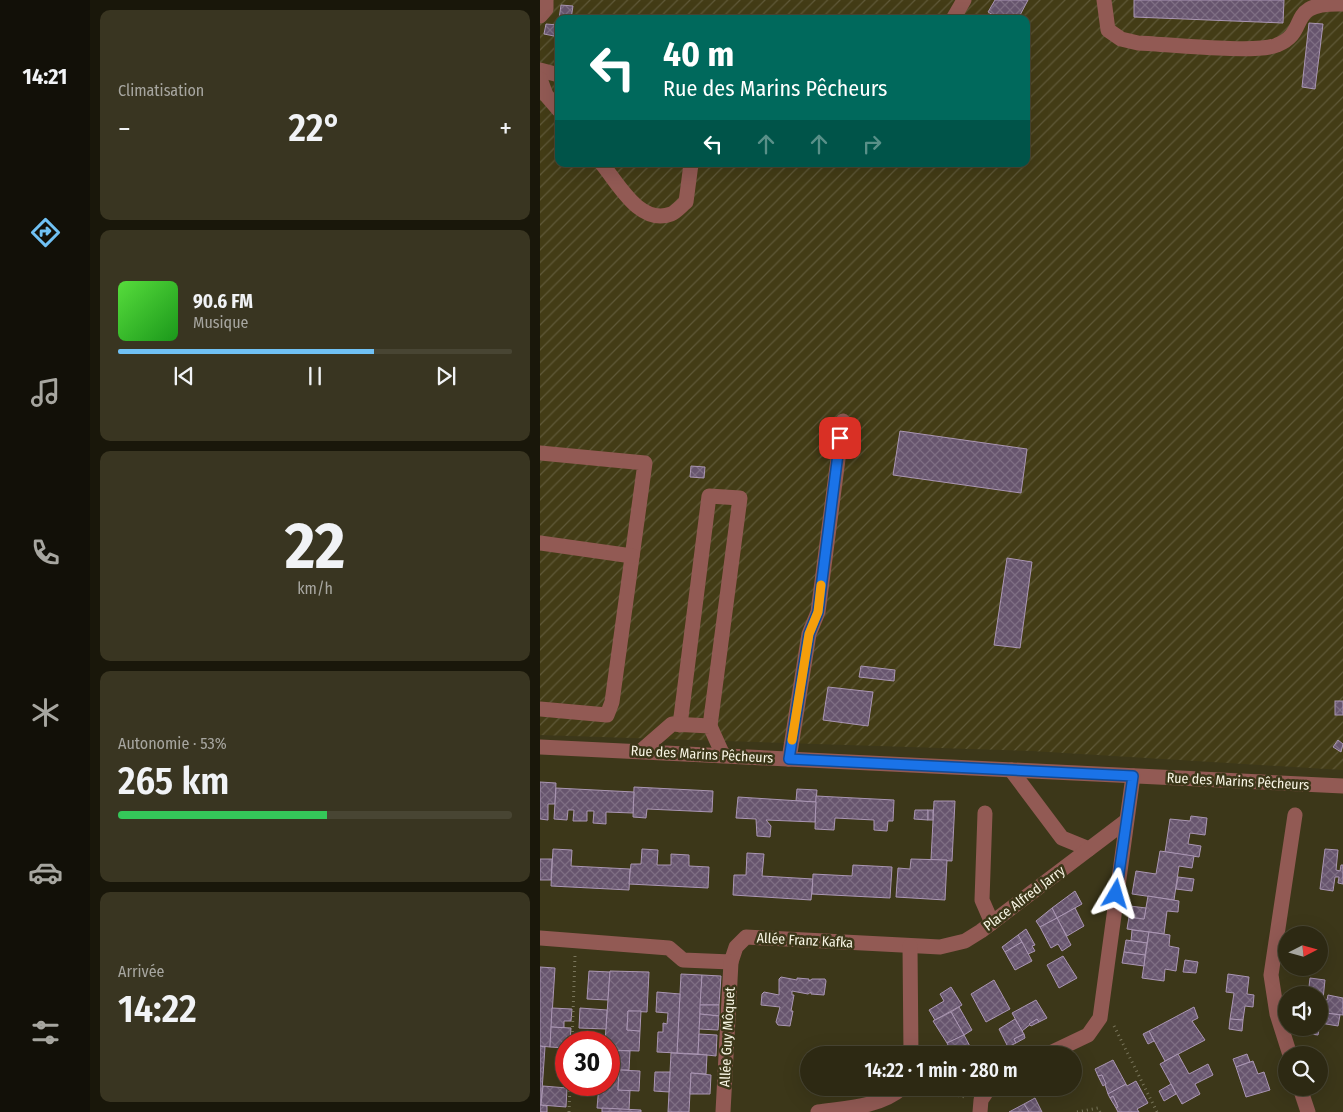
<!DOCTYPE html>
<html lang="fr">
<head>
<meta charset="utf-8">
<style>
	body { margin:0; font-family:"Fira Sans Condensed",sans-serif; background:#393521; color:#f1f3f6; height:100vh; display:flex; flex-direction:column; font-size:19px; white-space:nowrap }
	* { box-sizing:border-box; margin:0 }
	p { font-size:16px; color:#a7a6a0 }
	.icon { flex:none; width:28px; height:28px; fill:none; stroke:currentColor; stroke-width:2; stroke-linecap:round; stroke-linejoin:round }
	.map { position:relative; flex:1; overflow:hidden }
	.drawer { display:flex; flex-direction:column; gap:10px; padding:10px; background:#19170a; width:450px }
	.drawer>* { flex:none }
	.top-card { position:absolute; left:15px; top:15px; width:475px; height:152px; border-radius:10px; box-shadow:0 5px 20px #0002,0 0 0 1px #484533; background:#00695c; color:#fff; overflow:hidden }
	.needle { width:32px; rotate:84deg }
	.controls { position:absolute; left:738px; top:926px; display:grid; gap:10px }
	.controls a { display:grid; place-items:center; width:50px; height:50px; border-radius:50%; background:#2d2913; box-shadow:0 5px 20px #0002,0 0 0 1px #484533; font-size:25px }
	.speed { position:absolute; left:15px; top:1031px; display:flex; gap:10px; font-size:25px; font-weight:700; text-align:center }
	.speed>* { display:grid; place-content:center; width:65px; height:65px; border-radius:50%; background:#2d2913; box-shadow:0 5px 20px #0002,0 0 0 1px #484533; line-height:1 }
	.speed .limit { border:8px solid #d22; background:#fff; color:#111 }
	.pin { position:absolute; display:grid; place-items:center; width:42px; height:42px; color:#fff; margin:-21px; border-radius:10px; box-shadow:0 2px 8px #0006 }
	.me { position:absolute; width:55px; margin:-28px; rotate:7deg; stroke-linejoin:round; filter:drop-shadow(0 0 4px #0008) }
	.turn { display:flex; align-items:center; gap:18px; height:105px; padding:0 25px; font-size:22px }
	.turn .icon { width:65px; height:65px; stroke-width:2.5 }
	.turn b { display:block; font-size:35px; line-height:42px }
	.lanes { display:flex; align-items:center; height:48px; padding:0 25px; background:#0003; justify-content:center; gap:25px; direction:ltr }
	.lanes .off { opacity:.35 }
	.big { font-size:38px; font-weight:600; line-height:1.1 }
	.drawer .card { flex:1; display:flex; flex-direction:column; justify-content:center; gap:8px; min-width:0; padding:0 18px; border-radius:10px; background:#393521 }
	.drawer .dial { align-items:center; gap:0 }
	.dial b { font-size:65px; line-height:1 }
	.song { display:flex; align-items:center; gap:15px }
	.cover { width:60px; height:60px; border-radius:8px; background:linear-gradient(135deg,hsl(110 70% 55%),hsl(120 70% 35%)) }
	.played { height:5px; border-radius:2px; background:linear-gradient(90deg,#70c1f4 65%,#484533 65%) }
	.keys { display:flex; justify-content:space-around; direction:ltr }
	.heat { display:flex; justify-content:space-between; align-items:center; font-size:28px; direction:ltr }
	.charge { height:8px; border-radius:4px; background:linear-gradient(90deg,#34c759 53%,#484533 0) }
	.trip { position:absolute; left:260px; top:1046px; width:282px; height:50px; border-radius:25px; background:#2d2913; box-shadow:0 5px 20px #0002,0 0 0 1px #484533; font-weight:600; line-height:50px; text-align:center }
	main { display:flex; flex:1; min-height:0 }
	.menu { display:flex; flex-direction:column; width:90px; justify-content:space-around; align-items:center; background:#121008; color:#a7a6a0 }
	.menu .icon { width:35px; height:35px }
	.menu .on { color:#70c1f4 }
	.menu b { font-size:22px; color:#f1f3f6 }
	.map>svg:first-child { display:block }
	.industrial { fill:url(#industrial-furrows); fill-rule:evenodd }
	.building { fill:url(#building-cross-hatch); stroke:#aa96b3 }
	.lines { fill:none; stroke-linecap:round; stroke-linejoin:round }
	.path { stroke:#79755b; stroke-width:3; stroke-dasharray:1 4; stroke-linecap:butt }
	.minor { stroke:#925a54; stroke-width:15 }
	.route-casing { stroke:#114b97; stroke-width:12 }
	.route { stroke:#1a73e8; stroke-width:9 }
	.slow { stroke:#f59e0b; stroke-width:9 }
	.labels { text-anchor:middle; stroke-width:5; stroke-linejoin:round; paint-order:stroke }
	.street-label { font-size:14px; fill:#f8f5e4; stroke:#3c3719 }
</style>
</head>
<body>
<main>
<nav class="menu">
<b>14:21</b>
<svg class="icon on" aria-label="directions" viewBox="0 0 24 24"><path d="M12 3l9 9-9 9-9-9zM9 14v-3h6M13 9l2 2-2 2"/></svg>
<svg class="icon" aria-label="music" viewBox="0 0 24 24"><path d="M9 18V5l10-2v13"/><circle cx="6" cy="18" r="3"/><circle cx="16" cy="16" r="3"/></svg>
<svg class="icon" aria-label="phone" viewBox="0 0 24 24"><path d="M5 4h4l2 5-3 2q2 4 5 5l2-3 5 2v4C11 20 4 13 5 4z"/></svg>
<svg class="icon" aria-label="climate" viewBox="0 0 24 24"><path d="M12 3v18M4 7l16 10M4 17L20 7"/></svg>
<svg class="icon" aria-label="car" viewBox="0 0 24 24"><path d="M5 17H2v-5l4-1 3-4h7l3 4 3 1v5h-3M9 17h6M6 11h13"/><circle cx="7" cy="17" r="2"/><circle cx="17" cy="17" r="2"/></svg>
<svg class="icon" aria-label="filters" viewBox="0 0 24 24"><path d="M4 7h16M4 17h16"/><circle cx="9" cy="7" r="2"/><circle cx="15" cy="17" r="2"/></svg>
</nav>
<section class="drawer">
<div class="card"><p>Climatisation</p>
<div class="heat"><a>−</a><b class="big">22°</b><a>+</a></div>
</div>
<div class="card">
<div class="song"><i class="cover"></i><div><b>90.6 FM</b><p>Musique</p></div></div>
<div class="played"></div>
<div class="keys"><svg class="icon" aria-label="previous" viewBox="0 0 24 24"><path d="M18 5L8 12l10 7zM5 5v14"/></svg><svg class="icon" aria-label="pause" viewBox="0 0 24 24"><path d="M8 5v14M16 5v14"/></svg><svg class="icon" aria-label="next" viewBox="0 0 24 24"><path d="M6 5l10 7-10 7zM19 5v14"/></svg></div>
</div>
<div class="card dial"><b>22</b><p>km/h</p></div>
<div class="card"><p>Autonomie · 53%</p><b class="big">265 km</b><div class="charge"></div></div>
<div class="card"><p>Arrivée</p><b class="big">14:22</b></div>
</section>
<div class="map">
<svg width="803" height="1112" viewBox="0 0 803 1112">
	<defs>
		<pattern id="industrial-furrows" width="10" height="10" patternUnits="userSpaceOnUse" patternTransform="scale(1.25)"><rect width="10" height="10" fill="#433c16"/><path d="M-1 1l2-2M0 10L10 0M9 11l2-2" fill="none" stroke="#5f5938"/></pattern>
		<pattern id="building-cross-hatch" width="8" height="8" patternUnits="userSpaceOnUse" patternTransform="scale(1.25)"><rect width="8" height="8" fill="#67556e"/><path d="M0 0l8 8M0 8l8-8" fill="none" stroke="#7e6e83"/></pattern>
	</defs>
	<rect width="100%" height="100%" fill="#3c3719"/>
	<path class="industrial" d="M0 0H803V770L492 751 0 735ZM19 19H486V164H19Z"/>
	<g class="building">
		<polygon points="455,0 488,0 478,19 460,19 448,12"/>
		<polygon points="594,0 744,0 743,23 594,17"/>
		<polygon points="21,5 33,6 31,19 19,19"/>
		<polygon points="19,22 19,37 4,34 6,24 18,25"/>
		<polygon points="769,23 783,24 775,89 762,87"/>
		<polygon points="360,431 487,449 481,493 353,475"/>
		<polygon points="151,466 165,467 164,478 150,477"/>
		<polygon points="467,558 492,562 480,648 454,645"/>
		<polygon points="321,666 355,670 354,681 319,677"/>
		<polygon points="288,687 333,692 328,726 283,720"/>
		<rect x="795" y="701" width="8" height="14"/>
		<polygon points="798,740 803,744 801,752 793,747"/>
		<polygon points="0,782 16,783 15,804 8,804 8,820 0,819"/>
		<polygon points="94,787 173,791 172,812 107,809 106,818 93,817"/>
		<polygon points="16,788 94,792 93,813 66,812 66,824 53,823 54,811 47,811 47,821 33,821 34,810 28,810 27,820 14,819"/>
		<polygon points="257,789 277,790 276,802 256,801"/>
		<polygon points="276,796 354,800 353,821 348,821 347,831 334,830 334,820 295,818 294,830 275,829"/>
		<polygon points="198,797 276,802 275,822 226,820 231,826 230,837 217,836 216,819 196,818"/>
		<polygon points="394,801 415,801 412,861 391,860"/>
		<polygon points="375,810 388,810 388,820 374,819"/>
		<rect x="388" y="810" width="5" height="10"/>
		<polygon points="651,816 667,818 665,835 650,833 648,844 661,846 659,857 625,852 630,819 650,821"/>
		<polygon points="13,849 32,850 31,866 90,869 89,890 11,886"/>
		<polygon points="102,849 118,850 117,865 131,865 131,854 149,855 149,866 169,867 168,888 89,884 91,864 101,864"/>
		<polygon points="785,849 798,850 796,870 800,871 801,865 803,865 803,884 798,883 799,877 795,877 793,891 780,889"/>
		<polygon points="620,851 654,856 652,868 639,866 634,900 592,894 596,871 616,874"/>
		<polygon points="207,853 224,854 222,876 273,879 271,900 193,895 194,875 206,875"/>
		<polygon points="0,859 12,859 11,880 0,880"/>
		<polygon points="371,859 407,860 405,900 356,897 358,868 370,869"/>
		<polygon points="313,865 352,867 350,898 272,894 273,874 312,876"/>
		<polygon points="638,877 654,879 652,891 636,889"/>
		<polygon points="535,891 542,904 517,918 512,908"/>
		<polygon points="608,896 639,901 638,912 627,911 624,934 587,929 589,917 604,919"/>
		<polygon points="590,906 606,908 604,919 589,917"/>
		<polygon points="512,908 517,918 500,927 496,921"/>
		<polygon points="535,908 544,926 527,936 517,918"/>
		<polygon points="517,918 531,945 522,951 518,944 511,948 500,927"/>
		<polygon points="486,929 495,945 492,946 495,951 488,954 478,935"/>
		<polygon points="592,930 609,932 607,943 591,941"/>
		<polygon points="609,932 630,935 629,946 639,948 636,971 625,969 624,981 602,978"/>
		<polygon points="478,935 482,942 465,952 462,947"/>
		<polygon points="586,940 607,943 605,955 584,952"/>
		<polygon points="482,942 492,961 475,970 465,952"/>
		<polygon points="584,952 605,955 604,966 582,963"/>
		<polygon points="523,956 537,978 519,988 507,965"/>
		<polygon points="645,960 658,962 656,973 643,972"/>
		<polygon points="0,967 15,968 10,1047 0,1046"/>
		<polygon points="49,971 70,972 68,1000 47,999"/>
		<polygon points="70,971 109,972 107,1012 88,1011 87,1030 100,1031 99,1051 69,1050 69,1042 65,1042"/>
		<polygon points="141,974 162,975 158,1054 137,1053"/>
		<polygon points="688,974 709,977 707,994 714,995 713,1007 705,1006 703,1020 690,1019 694,993 686,992"/>
		<polygon points="162,975 181,976 179,1005 160,1005"/>
		<polygon points="241,977 257,980 257,978 269,979 269,981 272,979 285,979 286,981 284,995 271,994 271,992 268,994 252,991 252,995 254,995 251,1011 253,1011 250,1026 238,1025 236,1022 240,1007 221,1005 222,994 224,992 239,995 239,979"/>
		<polygon points="770,978 785,980 783,999 787,1000 788,995 803,998 803,1015 786,1013 786,1009 782,1009 779,1023 779,995 768,995"/>
		<polygon points="454,980 470,1009 446,1022 431,994"/>
		<polygon points="411,987 422,1005 395,1020 389,1010 404,1001 400,994"/>
		<polygon points="117,992 140,994 137,1053 117,1052 118,1032 123,1032 123,1023 127,1024 128,1013 116,1012"/>
		<polygon points="496,1000 507,1018 499,1022 497,1019 482,1031 472,1013"/>
		<polygon points="160,1005 179,1005 179,1016 160,1014"/>
		<polygon points="419,1007 432,1030 424,1035 411,1012"/>
		<polygon points="654,1007 658,1018 652,1021 665,1040 625,1061 609,1031"/>
		<polygon points="12,1008 32,1009 31,1021 24,1021 24,1028 11,1027"/>
		<polygon points="40,1008 67,1010 66,1029 39,1028"/>
		<polygon points="782,1009 786,1009 786,1013 800,1015 798,1026 780,1023"/>
		<polygon points="88,1011 101,1011 100,1031 87,1030"/>
		<polygon points="411,1012 424,1035 407,1043 393,1021"/>
		<polygon points="160,1014 179,1016 178,1030 159,1029"/>
		<polygon points="475,1019 484,1034 474,1039 476,1043 468,1047 459,1029"/>
		<polygon points="497,1019 499,1022 491,1026 489,1024"/>
		<polygon points="690,1019 703,1020 702,1031 689,1029"/>
		<polygon points="779,1023 780,1023 778,1035 763,1033 764,1028 779,1028"/>
		<polygon points="11,1027 31,1028 30,1042 26,1042 26,1048 10,1047"/>
		<polygon points="609,1031 614,1041 608,1044 603,1034"/>
		<polygon points="159,1034 177,1035 176,1056 158,1054"/>
		<polygon points="484,1034 485,1038 476,1043 474,1039"/>
		<polygon points="424,1035 433,1052 428,1055 411,1055 412,1053 407,1043"/>
		<polygon points="0,1046 5,1047 1,1105 0,1105"/>
		<polygon points="69,1050 90,1051 89,1070 79,1070 78,1090 90,1090 89,1110 57,1108 59,1085 69,1085"/>
		<polygon points="131,1053 167,1055 166,1074 151,1073 149,1112 128,1112"/>
		<polygon points="638,1054 649,1074 668,1064 673,1075 655,1084 660,1094 642,1104 620,1064"/>
		<polygon points="707,1054 710,1062 696,1067 693,1059"/>
		<polygon points="573,1060 586,1084 568,1094 562,1075 558,1076 555,1069"/>
		<polygon points="713,1061 718,1074 724,1072 730,1090 706,1097 696,1067"/>
		<polygon points="79,1070 100,1071 99,1091 78,1090"/>
		<polygon points="115,1072 130,1072 129,1092 114,1091"/>
		<polygon points="151,1073 171,1075 170,1094 150,1094"/>
		<polygon points="562,1075 566,1084 563,1086 558,1076"/>
		<polygon points="596,1081 608,1103 597,1109 599,1112 578,1112 576,1108 578,1107 573,1096 570,1098 568,1094 586,1084 587,1086"/>
		<polygon points="631,1084 636,1094 624,1101 619,1091"/>
		<polygon points="3,1086 27,1088 26,1107 1,1105"/>
		<polygon points="573,1096 578,1107 576,1108 570,1098"/>
		<polygon points="495,1098 502,1112 489,1112 484,1104"/>
		<polygon points="484,1104 489,1112 469,1112"/>
		<polygon points="0,1105 7,1106 7,1112 0,1112"/>
		<polygon points="62,1108 101,1110 101,1112 62,1112"/>
	</g>
	<g class="lines">
		<g class="path">
			<polyline points="574,1026 617,1112"/>
			<polyline points="32,1042 35,956"/>
			<polyline points="401,1088 404,1093 425,1097"/>
			<polyline points="29,1112 30,1085"/>
			<polyline points="537,1112 558,1108 560,1112"/>
		</g>
		<g class="minor">
			<path d="M564 0 568 30 581 39 598 43C625 44 717 54 737 45 772 31 743 2 803 4"/>
			<polyline points="0,16 6,9 6,0"/>
			<polyline points="413,19 424,0"/>
			<polyline points="0,70 19,75"/>
			<polyline points="0,79 6,95 19,110"/>
			<path d="M62 164C78 183 100 226 131 214 136 212 142 205 146 202L151 164"/>
			<polyline points="0,453 105,463 72,702 67,715 0,709"/>
			<polyline points="0,543 92,556"/>
			<polyline points="140,725 169,496 200,498 170,726"/>
			<polyline points="0,747 803,786"/>
			<polyline points="101,751 132,724 170,726 183,755"/>
			<polyline points="249,759 269,634 278,612 303,421"/>
			<polyline points="471,770 522,838 549,849"/>
			<polyline points="445,813 442,900 452,923"/>
			<polyline points="0,938 129,948 143,960 191,962 196,947 206,937 400,947 425,941 441,931 586,821"/>
			<polyline points="370,946 371,1055"/>
			<polyline points="506,1055 548,1035 560,1018 593,776"/>
			<polyline points="750,1055 737,1014 731,975 755,815"/>
			<polyline points="760,1088 768,1112"/>
			<polyline points="183,1112 191,962"/>
			<path d="M278 1112C306 1108 340 1107 362 1088"/>
			<polyline points="440,1112 441,1100 449,1088"/>
		</g>
	</g>
	<g class="lines">
		<g class="route-casing">
			<polyline id="route" points="300,438 278,612 269,634 249,759 593,776 576,894"/>
		</g>
		<use href="#route" class="route"/>
		<polyline class="slow" points="252,740 269,634 278,612 281,585"/>
	</g>
	<g class="labels">
		<g class="street-label">
			<text transform="translate(162 754) rotate(3)" y="5">Rue des Marins Pêcheurs</text>
			<text transform="translate(698 781) rotate(3)" y="5">Rue des Marins Pêcheurs</text>
			<text transform="translate(484 898) rotate(-37)" y="5">Place Alfred Jarry</text>
			<text transform="translate(265 940) rotate(3)" y="5">Allée Franz Kafka</text>
			<text transform="translate(187 1037) rotate(-87)" y="5">Allée Guy Môquet</text>
		</g>
	</g>
</svg>
<div class="controls">
<a><svg class="needle" viewBox="-14 -14 28 28"><path d="M0-13l5 13h-10z" fill="#e53935"/><path d="M0 13l5-13h-10z" fill="#a7a6a0"/></svg></a>
<a><svg class="icon" aria-label="sound" viewBox="0 0 24 24"><path d="M4 9h4l5-4v14l-5-4H4zM17 9q2 3 0 6"/></svg></a>
<a><svg class="icon" aria-label="search" viewBox="0 0 24 24"><circle cx="10" cy="10" r="6"/><path d="M15 15l6 6"/></svg></a>
</div>
<div class="speed"><div class="limit">30</div></div>
<div class="pin" style="left:300px;top:438px;background:#d93025"><svg class="icon" aria-label="arrive" viewBox="0 0 24 24"><path d="M6 21V4h12l-3 4 3 4H6"/></svg></div>
<svg class="me" style="left:576px;top:894px" viewBox="-20 -20 40 40"><path d="M0-17L14 15 0 8-14 15z" fill="#1a73e8" stroke="#fff" stroke-width="4"/></svg>
<div class="trip">14:22 · 1 min · 280 m</div>
<div class="top-card">
<div class="turn"><svg class="icon" aria-label="left" viewBox="0 0 24 24"><path d="M17 20v-9H6M10 6l-5 5 5 5"/></svg><div><b>40 m</b>Rue des Marins Pêcheurs</div></div>
<div class="lanes"><svg class="icon" aria-label="left" viewBox="0 0 24 24"><path d="M17 20v-9H6M10 6l-5 5 5 5"/></svg><svg class="icon off" aria-label="ahead" viewBox="0 0 24 24"><path d="M12 20V5M6 11l6-6 6 6"/></svg><svg class="icon off" aria-label="ahead" viewBox="0 0 24 24"><path d="M12 20V5M6 11l6-6 6 6"/></svg><svg class="icon off" aria-label="right" viewBox="0 0 24 24"><path d="M7 20v-9h11M14 6l5 5-5 5"/></svg></div>
</div>
</div>
</main>
</body>
</html>
